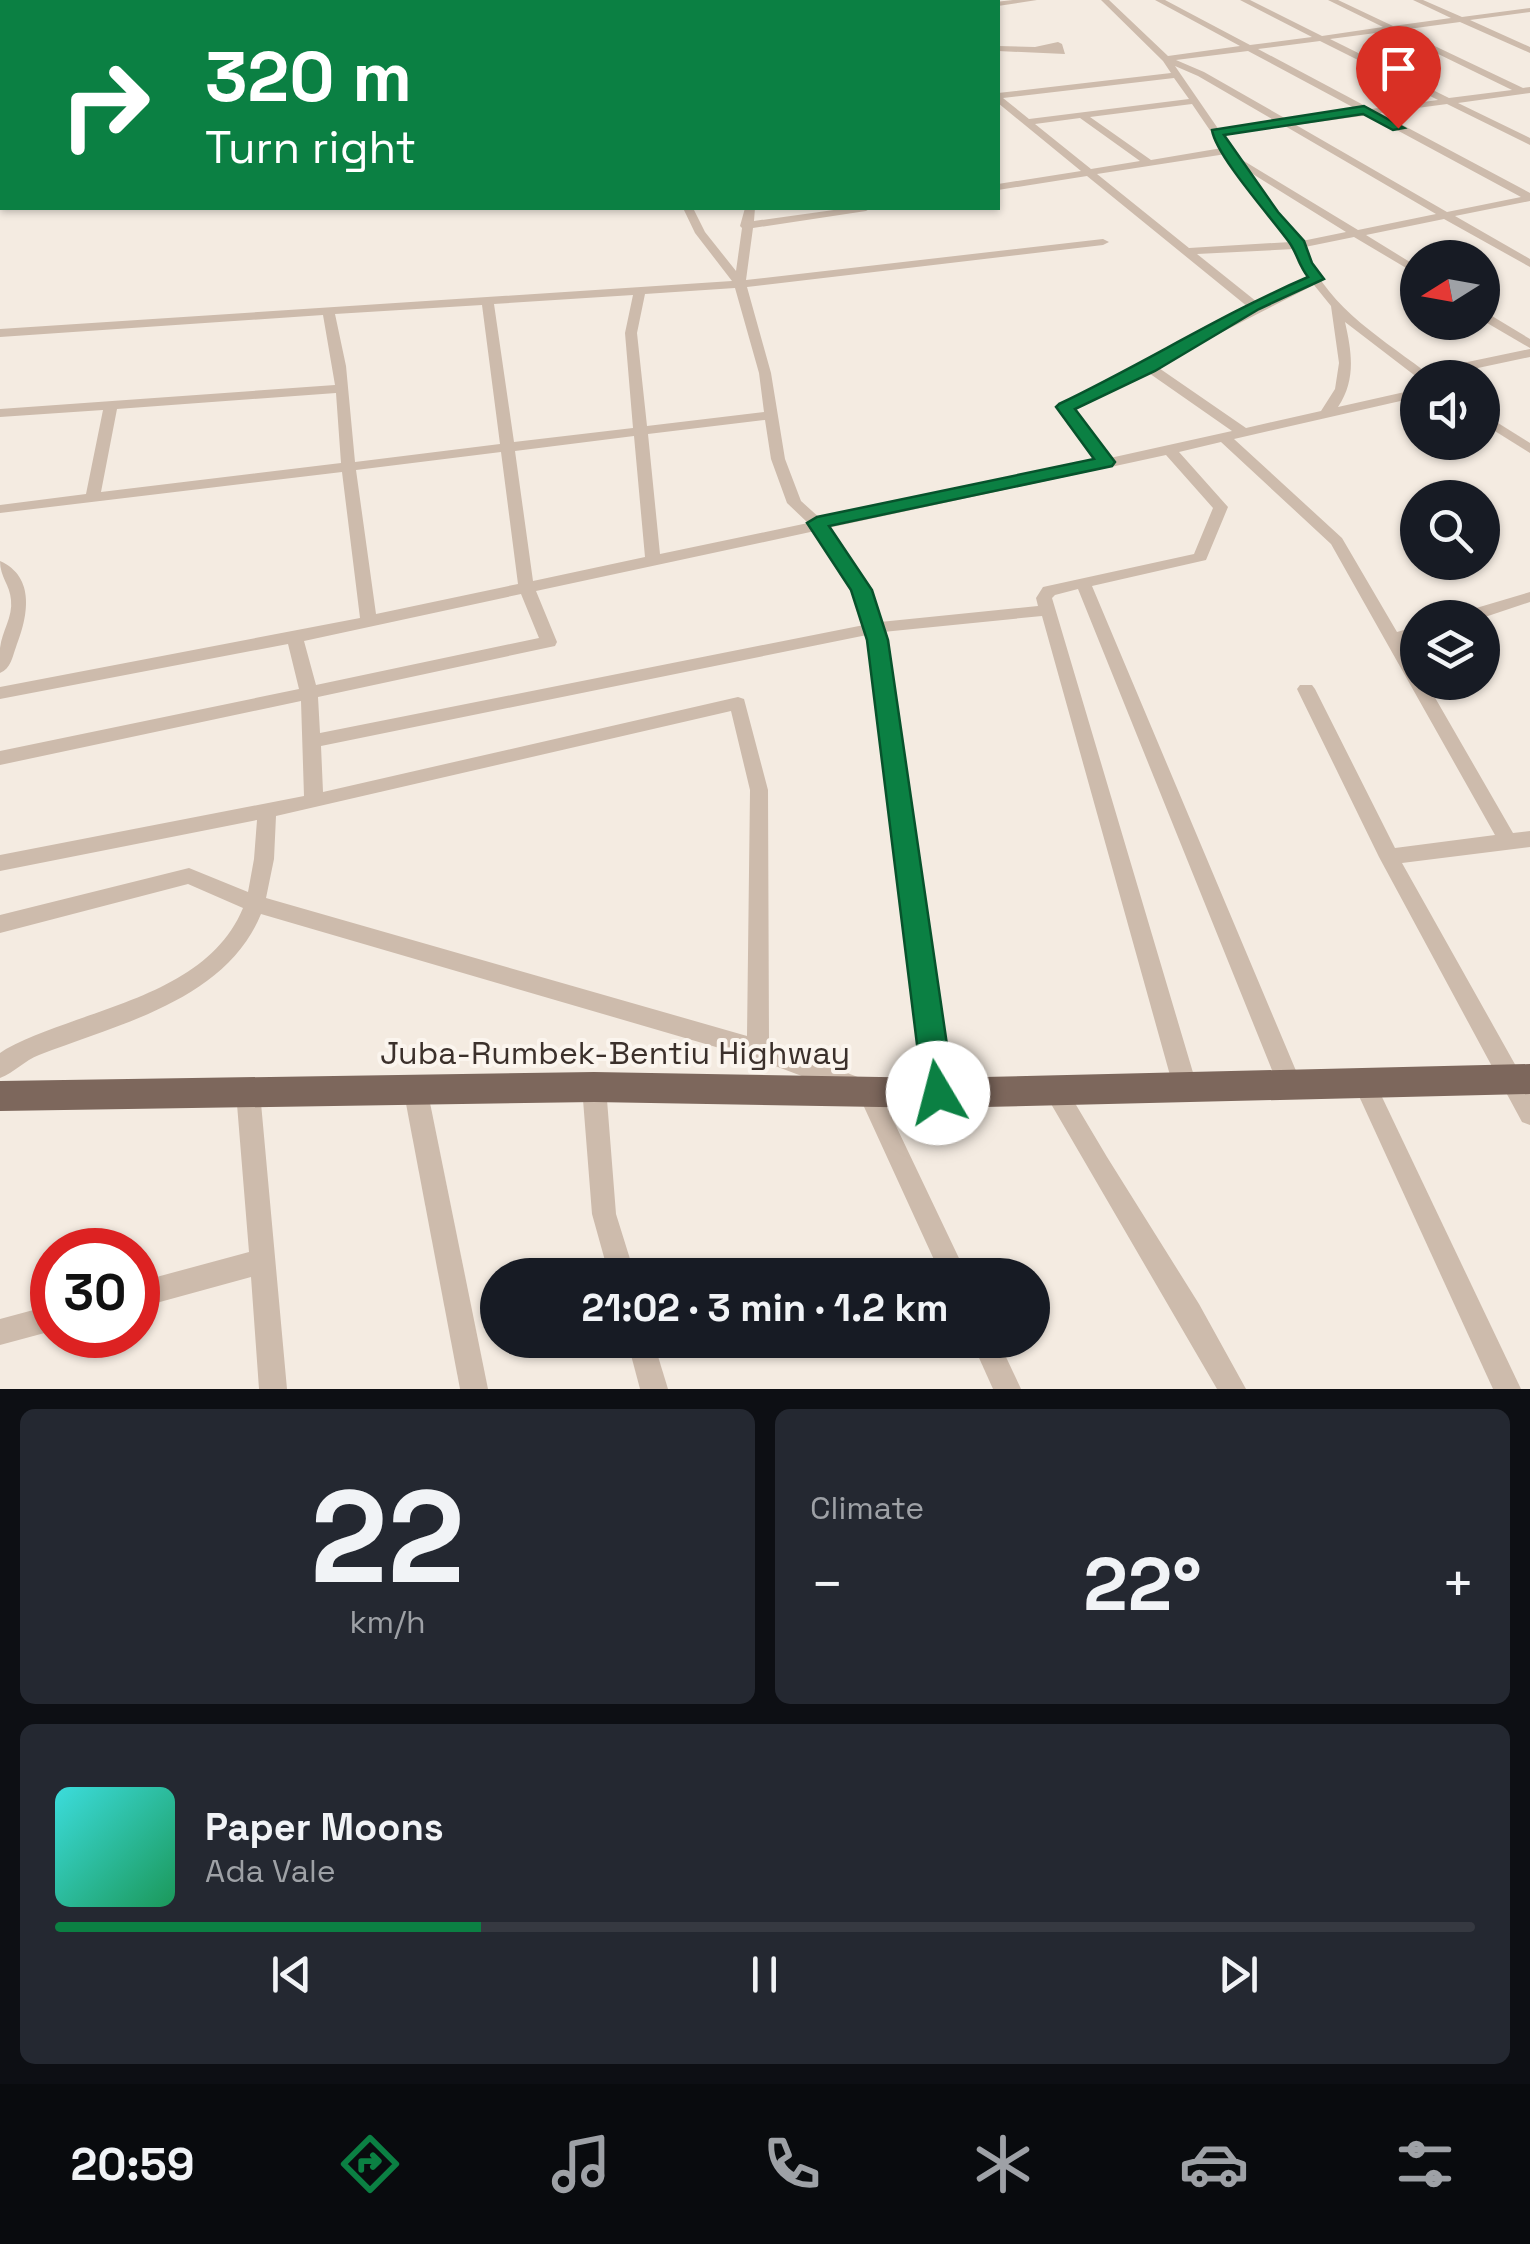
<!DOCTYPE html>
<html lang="en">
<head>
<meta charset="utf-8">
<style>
	body { margin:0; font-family:"Space Grotesk",sans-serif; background:#242831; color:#f1f3f6; height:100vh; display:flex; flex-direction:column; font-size:38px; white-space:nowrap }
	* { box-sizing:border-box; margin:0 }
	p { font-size:32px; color:#9ea1a6 }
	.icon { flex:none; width:55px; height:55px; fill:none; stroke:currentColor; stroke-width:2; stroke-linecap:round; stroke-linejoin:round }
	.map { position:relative; height:1389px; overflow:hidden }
	.side { display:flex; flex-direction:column; gap:20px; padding:20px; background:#0d0f14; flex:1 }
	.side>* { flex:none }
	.top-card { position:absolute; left:0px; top:0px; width:1000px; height:210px; box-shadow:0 2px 8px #0004; background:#0b8043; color:#fff; overflow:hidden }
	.needle { width:65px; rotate:259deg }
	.tools { position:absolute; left:1400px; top:240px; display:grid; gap:20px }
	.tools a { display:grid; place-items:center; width:100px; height:100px; border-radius:50%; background:#171b24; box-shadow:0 2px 8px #0004; font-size:50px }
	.speed { position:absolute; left:30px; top:1228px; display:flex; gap:20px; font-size:50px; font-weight:700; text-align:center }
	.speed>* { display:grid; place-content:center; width:130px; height:130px; border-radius:50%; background:#171b24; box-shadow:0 2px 8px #0004; line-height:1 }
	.speed .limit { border:15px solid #d22; background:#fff; color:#111 }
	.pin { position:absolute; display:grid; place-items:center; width:85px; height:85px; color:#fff; margin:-102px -42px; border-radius:50% 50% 50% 0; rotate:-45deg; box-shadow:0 0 10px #0007 }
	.pin .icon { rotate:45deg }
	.me { position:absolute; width:110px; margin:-55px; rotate:352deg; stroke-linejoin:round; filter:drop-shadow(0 0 8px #0008) }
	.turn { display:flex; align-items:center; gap:35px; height:210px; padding:0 40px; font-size:45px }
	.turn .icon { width:130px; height:130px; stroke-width:2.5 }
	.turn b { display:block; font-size:70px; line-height:85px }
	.big { font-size:75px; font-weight:800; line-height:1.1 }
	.side .card { flex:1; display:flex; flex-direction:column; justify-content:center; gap:15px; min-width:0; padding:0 35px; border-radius:15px; background:#242831 }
	.side .dial { align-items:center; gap:0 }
	.dial b { font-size:130px; line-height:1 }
	.song { display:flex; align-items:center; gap:30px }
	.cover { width:120px; height:120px; border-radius:15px; background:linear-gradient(135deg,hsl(180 70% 55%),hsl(150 70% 35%)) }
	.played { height:10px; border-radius:5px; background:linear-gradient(90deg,#0b8043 30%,#363941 30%) }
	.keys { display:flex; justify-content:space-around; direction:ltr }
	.heat { display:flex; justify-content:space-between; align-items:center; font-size:55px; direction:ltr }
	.side .tiles { flex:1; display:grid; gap:20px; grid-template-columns:1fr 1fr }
	.card:last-child { grid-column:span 2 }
	.trip { position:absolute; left:480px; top:1258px; width:570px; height:100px; border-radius:50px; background:#171b24; box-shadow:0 2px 8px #0004; font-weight:800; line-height:100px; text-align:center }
	.tab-bar { display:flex; height:160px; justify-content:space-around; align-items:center; background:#090b0e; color:#9ea1a6 }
	.tab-bar .icon { width:70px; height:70px }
	.tab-bar .active { color:#0b8043 }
	.tab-bar b { font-size:45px; color:#f1f3f6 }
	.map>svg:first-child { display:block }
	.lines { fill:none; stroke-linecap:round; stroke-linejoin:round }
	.minor { fill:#cdbbac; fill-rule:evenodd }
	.primary { fill:#7d675c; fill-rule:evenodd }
	.route { fill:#0b8043; stroke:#07532c; stroke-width:2.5 }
	.labels { text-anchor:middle; stroke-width:8; stroke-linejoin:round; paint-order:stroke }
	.near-street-label { font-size:32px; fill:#3b302b; stroke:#fbf5ee }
</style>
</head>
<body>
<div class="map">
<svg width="1530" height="1389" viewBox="0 0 1530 1389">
	<rect width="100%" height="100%" fill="#f4ebe1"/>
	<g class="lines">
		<g class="minor">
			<polygon points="446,0 454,0 456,2 448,2"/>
			<polygon points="927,0 935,0 936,2 928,2"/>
			<polygon points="1013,0 1037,0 998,6 995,2"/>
			<path d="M1101 0H1109L1168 56 1240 46 1155 0H1165L1250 45 1312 37 1240 0H1250L1322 36 1383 27 1328 0H1338L1393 26 1451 18 1413 0H1423L1462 17 1530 8V12L1470 20 1530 47V53L1460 22 1401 30 1523 88 1530 87V93L1458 103 1530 138V145L1447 104 1380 113 1530 193V201L1455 216 1530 259V267L1444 219 1366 235 1418 267V275L1354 237 1305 247C1322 305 1386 341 1431 376L1434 369 1530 349V357L1445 375 1444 378H1418L1345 322C1352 353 1356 380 1338 407L1418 389V397L1234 439 1342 538 1397 632 1418 626V637L1403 642 1418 667V682H1426L1513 833 1530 831V847L1402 863 1530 1091V1125L1522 1122 1379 857 1297 689 1300 685H1312L1315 689 1395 848 1495 835 1331 544 1221 442 1179 452 1228 507 1206 560 1092 586 1302 1085 1298 1092 1290 1096 1282 1092 1278 1085 1078 589 1055 595 1052 598 1197 1086 1193 1093 1185 1097 1177 1093 1173 1086 1042 616 883 632 951 1093 947 1101 939 1104 931 1101 927 1093 867 635 321 746 323 792 738 697 744 699 768 790 769 1043 876 1084 967 1275H941L860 1098 757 1059 261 914C226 1000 119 1024 39 1055 25 1060 14 1073 0 1078V1053L6 1049C82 1008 206 998 243 908L188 884 0 933V915L189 868 248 892 254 859 257 820 0 871V855L304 796 301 701 0 765V751L299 689 288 644 0 699V687L360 618 342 472 0 513V505L86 494 103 410 0 417V409L335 385 323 315 0 337V329L732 281 695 233 683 208H693L705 232 736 271 742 228 740 226 745 208H755L754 221 848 208H871L866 211 753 228 746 280 1103 239 1109 242 1103 245 747 287 771 373 785 459 801 501 822 520 1098 461 1058 407 1060 404 1248 307 1087 176 998 190V184L1081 171 998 103V93L1171 73 1163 61ZM1391 31 1512 90 1449 98 1330 39ZM1320 41 1438 100 1371 109 1258 49ZM1248 51 1360 111 1288 120 1204 72 1176 60ZM1175 66 1198 76 1277 122 1219 130ZM1174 78 1189 99 1029 119 1003 98ZM1192 104 1222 148 1151 160 1090 117ZM1369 115 1521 197 1447 212 1296 125ZM1080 118 1140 161 1091 169 1035 124ZM1285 126 1436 214 1358 230 1239 158 1223 135ZM1226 154 1269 217 1291 242 1189 248 1097 174ZM1248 171 1346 232 1302 241 1277 213ZM1294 249 1298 263 1309 278 1257 302 1197 254ZM1314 285 1331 306 1339 363 1335 389 1321 411 1246 428 1156 366ZM735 288 759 373 764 412 647 426 637 333 645 294ZM633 295 625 333 633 428 514 442 494 304ZM482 305 500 444 355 462 346 366 335 314ZM1146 371 1232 431 1110 458 1073 408ZM336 393 341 463 101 492 117 409ZM765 420 771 459 787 503 808 523 660 554 648 434ZM634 436 645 557 533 581 515 451ZM501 452 518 584 376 614 356 470ZM1166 455 1213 508 1194 554 1043 587 1036 598 1038 606 880 622 870 590 828 528ZM815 531 854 590 864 625 320 733 318 697 555 646 557 642 536 591ZM521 594 539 638 316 685 304 641ZM731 711 750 790 747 1036 266 898 274 859 276 816Z"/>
			<polygon points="1058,42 1062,44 1065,54 998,51 998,46 1035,47"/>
			<polygon points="2,57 2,64 0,65 0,58"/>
			<polygon points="1482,310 1530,339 1530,348 1482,320"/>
			<polygon points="1482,413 1530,443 1530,453 1482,423"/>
			<path d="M0 561C36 577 28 617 16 647 12 658 11 668 0 673 0 665 0 656 0 648 2 631 13 617 11 600 10 585 0 577 0 561Z"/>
			<polygon points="1530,592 1530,602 1482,618 1454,618 1456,614"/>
			<polygon points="1364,1073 1372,1076 1521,1389 1493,1389 1353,1083 1356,1076"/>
			<polygon points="594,1076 602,1080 606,1087 616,1214 635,1275 609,1275 592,1214 582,1087 586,1080"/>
			<polygon points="415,1077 423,1081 427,1088 488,1389 460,1389 403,1088 407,1081"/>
			<polygon points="1055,1079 1063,1083 1107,1157 1199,1304 1246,1389 1217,1389 1047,1097 1043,1090 1047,1083"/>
			<polygon points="248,1081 256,1085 260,1092 287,1389 259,1389 251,1277 138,1308 138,1282 249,1252 236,1092 240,1085"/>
			<polygon points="52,1305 52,1331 0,1345 0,1319"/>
			<polygon points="627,1340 653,1340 668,1389 640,1389"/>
			<polygon points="971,1340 998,1340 1021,1389 993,1389"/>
		</g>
		<polygon class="primary" points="1530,1064 1530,1094 939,1108 594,1102 0,1111 0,1081 594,1072 939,1078"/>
	</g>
	<path class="route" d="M1364 106 1404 128 1393 130 1363 114 1224 135 1278 212 1304 241 1312 263 1324 279 1259 309 1155 371 1075 409 1115 462 1112 466 829 526 872 590 888 640 954 1093 949 1103 938 1107 928 1103 923 1093 867 640 851 590 807 523 817 517 1094 459 1056 407 1059 404C1143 364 1222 314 1308 277 1299 266 1297 253 1289 242 1271 217 1216 156 1212 130Z"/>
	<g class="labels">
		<g class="near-street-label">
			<text x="615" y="1064">Juba-Rumbek-Bentiu Highway</text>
		</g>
	</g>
</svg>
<div class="tools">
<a><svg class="needle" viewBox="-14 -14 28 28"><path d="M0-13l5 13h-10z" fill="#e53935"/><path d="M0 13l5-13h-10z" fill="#9ea1a6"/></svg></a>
<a><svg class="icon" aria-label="sound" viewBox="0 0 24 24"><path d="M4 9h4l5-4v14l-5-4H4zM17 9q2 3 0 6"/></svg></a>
<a><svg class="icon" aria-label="search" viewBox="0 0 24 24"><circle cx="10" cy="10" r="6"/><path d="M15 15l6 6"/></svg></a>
<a><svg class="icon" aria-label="layers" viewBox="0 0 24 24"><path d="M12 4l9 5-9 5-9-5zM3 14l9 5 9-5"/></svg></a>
</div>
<div class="speed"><div class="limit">30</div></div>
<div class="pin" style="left:1398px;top:128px;background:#d93025"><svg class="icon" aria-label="arrive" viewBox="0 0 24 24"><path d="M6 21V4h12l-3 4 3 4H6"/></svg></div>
<svg class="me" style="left:938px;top:1093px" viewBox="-20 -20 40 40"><circle r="19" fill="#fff"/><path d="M0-13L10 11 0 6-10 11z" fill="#0b8043"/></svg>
<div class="trip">21:02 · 3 min · 1.2 km</div>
<div class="top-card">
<div class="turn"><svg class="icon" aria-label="right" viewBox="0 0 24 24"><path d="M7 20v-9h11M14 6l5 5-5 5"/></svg><div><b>320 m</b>Turn right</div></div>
</div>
</div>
<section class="side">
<div class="tiles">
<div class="card dial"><b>22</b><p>km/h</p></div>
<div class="card"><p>Climate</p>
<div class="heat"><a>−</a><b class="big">22°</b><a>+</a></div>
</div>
<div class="card">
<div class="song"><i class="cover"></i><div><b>Paper Moons</b><p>Ada Vale</p></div></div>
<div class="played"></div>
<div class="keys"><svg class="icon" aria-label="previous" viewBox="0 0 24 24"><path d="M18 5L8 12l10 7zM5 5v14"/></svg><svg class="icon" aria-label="pause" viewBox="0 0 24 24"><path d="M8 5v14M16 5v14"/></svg><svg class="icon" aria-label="next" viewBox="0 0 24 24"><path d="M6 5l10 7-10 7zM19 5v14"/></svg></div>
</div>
</div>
</section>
<nav class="tab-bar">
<b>20:59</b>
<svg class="icon active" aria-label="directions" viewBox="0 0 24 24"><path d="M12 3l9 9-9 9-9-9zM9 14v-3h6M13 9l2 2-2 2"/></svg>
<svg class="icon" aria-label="music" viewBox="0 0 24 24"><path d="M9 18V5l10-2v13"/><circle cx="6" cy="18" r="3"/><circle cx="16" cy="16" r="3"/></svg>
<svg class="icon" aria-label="phone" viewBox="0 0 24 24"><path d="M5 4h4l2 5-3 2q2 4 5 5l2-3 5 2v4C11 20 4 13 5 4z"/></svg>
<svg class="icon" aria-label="climate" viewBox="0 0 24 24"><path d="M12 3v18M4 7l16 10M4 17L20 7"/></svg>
<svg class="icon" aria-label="car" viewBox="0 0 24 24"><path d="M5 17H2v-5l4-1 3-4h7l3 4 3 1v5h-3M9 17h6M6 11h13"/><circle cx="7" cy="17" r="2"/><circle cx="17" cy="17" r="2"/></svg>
<svg class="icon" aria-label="filters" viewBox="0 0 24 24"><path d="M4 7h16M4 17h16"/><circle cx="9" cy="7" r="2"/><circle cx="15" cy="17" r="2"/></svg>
</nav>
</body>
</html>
